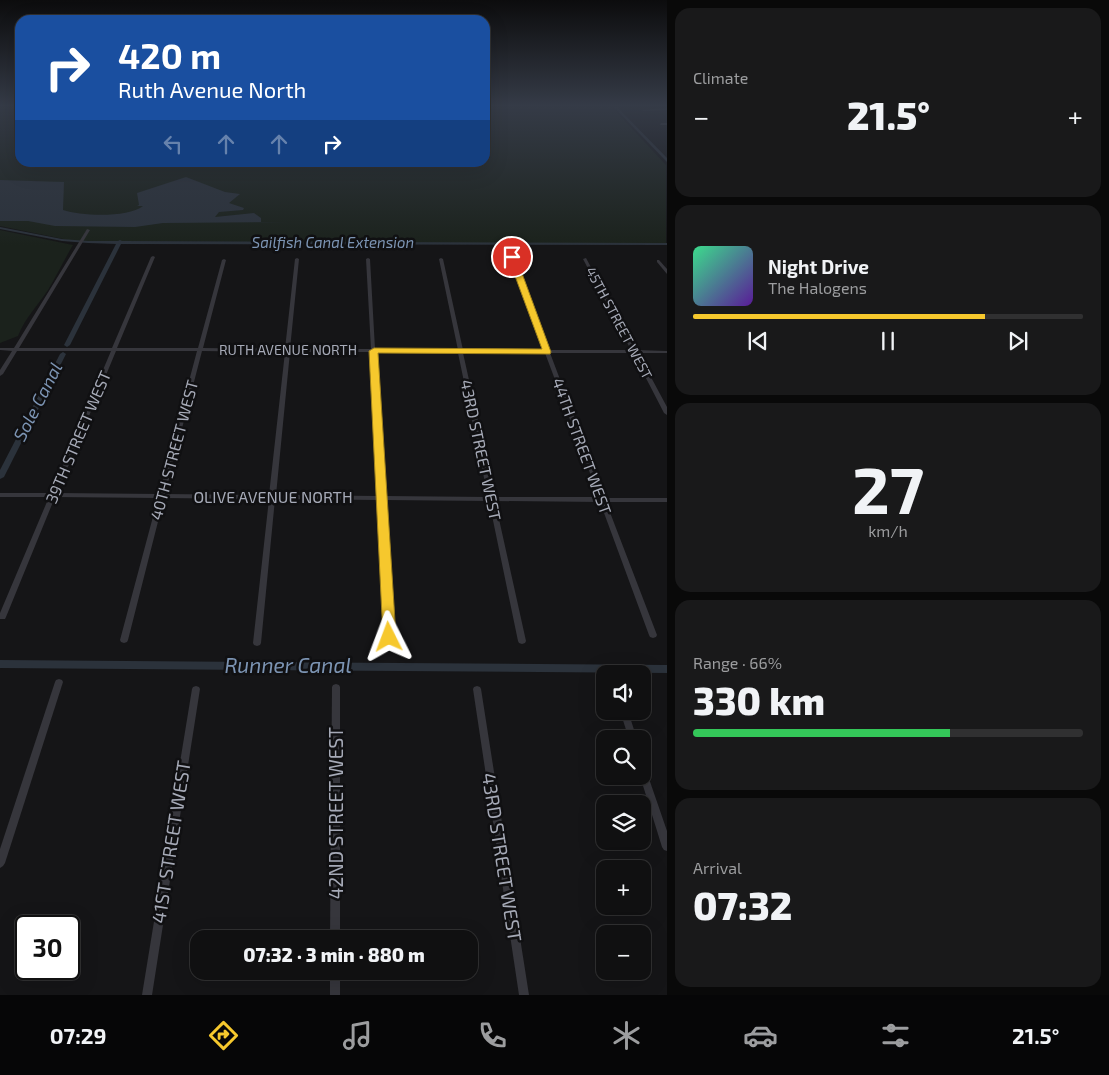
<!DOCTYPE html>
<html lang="en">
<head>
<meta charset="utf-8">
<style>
	body { margin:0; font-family:"Exo 2",sans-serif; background:#19191a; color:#f1f3f6; height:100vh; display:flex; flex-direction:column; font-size:19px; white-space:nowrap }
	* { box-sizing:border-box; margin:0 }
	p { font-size:16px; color:#9c9d9f }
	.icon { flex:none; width:28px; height:28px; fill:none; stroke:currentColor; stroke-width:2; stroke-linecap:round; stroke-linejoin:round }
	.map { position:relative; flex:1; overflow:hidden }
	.panel { display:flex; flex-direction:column; gap:8px; padding:8px; background:#090909; width:442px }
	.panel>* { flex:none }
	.hud { position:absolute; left:15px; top:15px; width:475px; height:152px; border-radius:15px; box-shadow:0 5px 20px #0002,0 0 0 1px #303031; background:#1a4fa0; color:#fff; overflow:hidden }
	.fabs { position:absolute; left:596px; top:665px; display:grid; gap:10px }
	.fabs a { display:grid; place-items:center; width:55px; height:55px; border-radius:10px; background:#101011; box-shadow:0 5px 20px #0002,0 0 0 1px #303031; font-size:25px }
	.speed { position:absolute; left:15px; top:915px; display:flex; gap:10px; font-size:25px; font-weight:700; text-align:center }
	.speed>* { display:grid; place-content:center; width:65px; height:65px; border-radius:50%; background:#101011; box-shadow:0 5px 20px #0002,0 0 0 1px #303031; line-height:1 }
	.speed .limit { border:2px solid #111; border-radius:8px; background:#fff; color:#111 }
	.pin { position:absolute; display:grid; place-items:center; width:42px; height:42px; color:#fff; margin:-21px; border:2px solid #fff; border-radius:50%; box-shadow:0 1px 5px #0007 }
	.me { position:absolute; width:55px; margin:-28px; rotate:357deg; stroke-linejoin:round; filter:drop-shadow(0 0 4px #0008) }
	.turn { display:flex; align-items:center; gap:18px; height:105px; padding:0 20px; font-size:22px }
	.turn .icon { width:65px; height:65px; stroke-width:2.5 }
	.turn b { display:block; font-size:35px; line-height:42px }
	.lanes { display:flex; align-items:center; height:48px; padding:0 20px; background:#0003; justify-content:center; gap:25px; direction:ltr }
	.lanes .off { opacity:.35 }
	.big { font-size:38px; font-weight:800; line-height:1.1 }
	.panel .card { flex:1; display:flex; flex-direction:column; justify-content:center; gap:8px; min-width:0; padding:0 18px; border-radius:15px; background:#19191a }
	.panel .dial { align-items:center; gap:0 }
	.dial b { font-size:65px; line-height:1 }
	.song { display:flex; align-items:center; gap:15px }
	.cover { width:60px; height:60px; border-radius:8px; background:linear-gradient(135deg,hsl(150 70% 55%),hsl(270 70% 35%)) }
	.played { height:5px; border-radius:2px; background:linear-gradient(90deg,#f6c82d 75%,#303031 75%) }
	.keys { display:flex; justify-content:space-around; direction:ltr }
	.heat { display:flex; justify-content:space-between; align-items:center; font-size:28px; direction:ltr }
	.charge { height:8px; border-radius:4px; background:linear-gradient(90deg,#34c759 66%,#303031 0) }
	.trip { position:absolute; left:190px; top:930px; width:288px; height:50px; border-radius:15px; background:#101011; box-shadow:0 5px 20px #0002,0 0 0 1px #303031; font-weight:800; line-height:50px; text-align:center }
	.tabs { display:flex; height:80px; justify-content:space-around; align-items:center; background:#060607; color:#9c9d9f }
	.tabs .icon { width:35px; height:35px }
	.tabs .current { color:#f6c82d }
	.tabs b { font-size:22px; color:#f1f3f6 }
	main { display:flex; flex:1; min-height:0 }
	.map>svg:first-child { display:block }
	.green { fill:#1b221c }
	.water { fill:#2b323b }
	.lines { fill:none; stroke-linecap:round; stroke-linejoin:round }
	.canal { fill:#2b323b; fill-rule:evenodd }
	.street { fill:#36363c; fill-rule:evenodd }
	.route { fill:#f6c82d; stroke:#a0821d }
	.labels { text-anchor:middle; stroke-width:5; stroke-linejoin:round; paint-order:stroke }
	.far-street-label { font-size:14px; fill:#a6aab7; stroke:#101012 }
	.far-water-label { font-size:15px; font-style:italic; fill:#7c94b3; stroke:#101012 }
	.street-label { font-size:16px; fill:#a6aab7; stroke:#101012 }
	.water-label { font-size:18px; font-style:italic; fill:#7c94b3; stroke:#101012 }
	.near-street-label { font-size:19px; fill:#a6aab7; stroke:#101012 }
	.near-water-label { font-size:21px; font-style:italic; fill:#7c94b3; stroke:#101012 }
</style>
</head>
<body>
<main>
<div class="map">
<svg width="667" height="995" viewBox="0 0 667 995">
	<rect width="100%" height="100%" fill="#151517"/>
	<g class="green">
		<polygon points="0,105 20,105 20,162 485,162 485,105 610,105 666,165 666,244 73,241 0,226"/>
		<path d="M0 230 73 245C64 260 57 275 48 290 38 305 25 318 18 336L0 343Z"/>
	</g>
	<path class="water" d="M186 177 225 192 240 194 229 203 244 208 243 210 219 212 215 217 254 213 261 218V222H293L163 223 135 227 55 226 28 221H0V180L64 182 63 210C81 216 128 218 143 206H137L139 205 137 193Z"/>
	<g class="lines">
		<g class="canal">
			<polygon points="615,105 667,158 667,162 612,105"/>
			<polygon points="0,227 62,239 88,241 118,241 120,240 122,241 667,243 667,245 121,244 70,345 67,347 64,345 116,244 88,243 62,241 0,229"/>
			<polygon points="63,352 66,354 4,477 0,479 0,470 60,354"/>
			<polygon points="0,660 667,665 667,673 0,668"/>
		</g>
		<g class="street">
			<polygon points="667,108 667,110 643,111 642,110"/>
			<polygon points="661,123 667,123 667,125 660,125"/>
			<path d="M87 229 90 230 19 348H112L151 257 153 256 155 257 117 348H198L222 260 224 259 226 260 203 348 285 349 295 259 297 258 299 259 290 349H371L366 259 368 258 370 259 375 349 458 350 439 259 441 258 443 259 463 350H544L510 257 512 256 514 257 549 350H631L583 259 586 258 636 350 667 351V353H638L667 407V415L664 413 633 353H550L605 498H667V502H606L657 635 656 637 653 638 650 637 649 635 600 502 495 501 526 641 525 643 522 644 519 643 518 641 489 501 385 500 393 637 392 639 389 640 386 639 385 637 378 500 275 499 261 643 260 645 257 646 254 645 253 643 269 499 164 498 128 640 127 642 124 643 121 642 120 640 158 498 55 497 6 617 5 619H0V613L49 497H0V493H51L111 351H17L3 374 0 376V370L12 351 0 350V348H14ZM116 351H197L159 494 57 493ZM202 351 285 352 269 495 165 494ZM290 352H371L378 496 276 495ZM376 352 458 353 488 497 384 496ZM463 353H545L599 497H495Z"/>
			<polygon points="657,260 659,260 667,269 667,274 657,262"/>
			<polygon points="59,679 62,680 63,682 5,863 3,866 0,868 0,849 55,682 56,680"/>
			<polygon points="336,684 339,685 340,687 340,939 330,939 332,687 333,685"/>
			<polygon points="196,686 199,687 200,689 152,995 142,995 192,689 193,687"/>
			<polygon points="477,686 480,687 481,689 529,995 519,995 473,689 474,687"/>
			<polygon points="620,711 628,711 637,739 629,739"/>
			<polygon points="642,766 645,767 646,770 667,831 667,851 664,850 662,847 640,776 642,776"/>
			<rect x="330" y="971" width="10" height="24"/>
		</g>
	</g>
	<linearGradient id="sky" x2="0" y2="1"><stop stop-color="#0c0c0d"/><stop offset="0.43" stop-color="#353b47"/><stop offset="1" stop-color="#353b47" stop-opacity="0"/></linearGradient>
	<rect width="667" height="245" fill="url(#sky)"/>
	<polygon class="route" points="509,255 516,257 551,352 550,354 378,353 396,637 394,640 389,642 385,640 383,637 369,351 374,348 542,349 508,257"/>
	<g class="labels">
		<g class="far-street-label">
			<text transform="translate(619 323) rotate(62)" y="5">45TH STREET WEST</text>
			<text x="288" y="355">RUTH AVENUE NORTH</text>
		</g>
		<g class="far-water-label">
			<text x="333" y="248">Sailfish Canal Extension</text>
		</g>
		<g class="street-label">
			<text transform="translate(78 437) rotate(-67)" y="6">39TH STREET WEST</text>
			<text transform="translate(582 446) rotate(70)" y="6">44TH STREET WEST</text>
			<text transform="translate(174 450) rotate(-75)" y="6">40TH STREET WEST</text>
			<text transform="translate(481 450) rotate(78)" y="6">43RD STREET WEST</text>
			<text x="273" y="503">OLIVE AVENUE NORTH</text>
		</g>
		<g class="water-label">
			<text transform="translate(38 402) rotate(-63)" y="6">Sole Canal</text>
		</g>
		<g class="near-street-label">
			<text transform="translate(336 813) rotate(-90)" y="7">42ND STREET WEST</text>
			<text transform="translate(171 842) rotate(-81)" y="7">41ST STREET WEST</text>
			<text transform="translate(502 857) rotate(81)" y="7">43RD STREET WEST</text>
		</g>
		<g class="near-water-label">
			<text x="288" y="673">Runner Canal</text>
		</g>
	</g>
</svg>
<div class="fabs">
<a><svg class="icon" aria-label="sound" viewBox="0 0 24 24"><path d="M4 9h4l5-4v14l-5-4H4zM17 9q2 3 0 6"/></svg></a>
<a><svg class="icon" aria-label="search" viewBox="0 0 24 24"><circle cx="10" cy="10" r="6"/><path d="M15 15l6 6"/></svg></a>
<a><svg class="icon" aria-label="layers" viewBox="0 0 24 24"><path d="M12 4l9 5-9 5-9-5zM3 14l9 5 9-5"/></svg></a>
<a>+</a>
<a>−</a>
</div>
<div class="speed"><div class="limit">30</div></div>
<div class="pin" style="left:512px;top:257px;background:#d93025"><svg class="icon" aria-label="arrive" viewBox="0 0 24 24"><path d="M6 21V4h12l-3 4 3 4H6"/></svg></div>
<svg class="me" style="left:389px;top:637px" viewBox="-20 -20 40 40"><path d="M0-17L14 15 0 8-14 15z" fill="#f6c82d" stroke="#fff" stroke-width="4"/></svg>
<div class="trip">07:32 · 3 min · 880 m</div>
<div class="hud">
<div class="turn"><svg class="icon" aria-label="right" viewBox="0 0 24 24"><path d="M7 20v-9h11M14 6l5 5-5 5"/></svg><div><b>420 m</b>Ruth Avenue North</div></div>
<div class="lanes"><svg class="icon off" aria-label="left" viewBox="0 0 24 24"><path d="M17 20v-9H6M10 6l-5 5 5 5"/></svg><svg class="icon off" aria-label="ahead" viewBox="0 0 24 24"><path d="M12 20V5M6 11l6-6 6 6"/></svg><svg class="icon off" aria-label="ahead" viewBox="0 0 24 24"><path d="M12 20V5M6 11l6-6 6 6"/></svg><svg class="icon" aria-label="right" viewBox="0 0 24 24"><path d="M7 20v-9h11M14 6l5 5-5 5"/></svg></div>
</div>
</div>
<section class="panel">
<div class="card"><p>Climate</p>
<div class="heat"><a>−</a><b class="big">21.5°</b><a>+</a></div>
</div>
<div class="card">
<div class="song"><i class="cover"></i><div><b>Night Drive</b><p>The Halogens</p></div></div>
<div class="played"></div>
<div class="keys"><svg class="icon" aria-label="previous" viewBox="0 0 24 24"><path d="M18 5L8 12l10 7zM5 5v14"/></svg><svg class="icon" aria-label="pause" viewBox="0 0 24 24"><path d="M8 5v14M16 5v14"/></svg><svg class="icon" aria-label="next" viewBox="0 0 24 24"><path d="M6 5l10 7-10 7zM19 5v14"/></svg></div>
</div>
<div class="card dial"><b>27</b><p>km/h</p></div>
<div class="card"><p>Range · 66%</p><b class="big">330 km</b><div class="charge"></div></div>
<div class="card"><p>Arrival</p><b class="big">07:32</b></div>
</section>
</main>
<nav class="tabs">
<b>07:29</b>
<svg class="icon current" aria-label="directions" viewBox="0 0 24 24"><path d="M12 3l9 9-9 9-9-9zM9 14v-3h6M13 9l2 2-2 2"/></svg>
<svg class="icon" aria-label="music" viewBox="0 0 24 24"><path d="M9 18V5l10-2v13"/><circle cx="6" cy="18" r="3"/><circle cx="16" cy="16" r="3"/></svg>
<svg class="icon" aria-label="phone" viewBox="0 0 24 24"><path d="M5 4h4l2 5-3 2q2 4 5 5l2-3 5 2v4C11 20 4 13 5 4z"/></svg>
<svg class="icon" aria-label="climate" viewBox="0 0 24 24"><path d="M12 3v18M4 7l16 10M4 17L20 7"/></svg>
<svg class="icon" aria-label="car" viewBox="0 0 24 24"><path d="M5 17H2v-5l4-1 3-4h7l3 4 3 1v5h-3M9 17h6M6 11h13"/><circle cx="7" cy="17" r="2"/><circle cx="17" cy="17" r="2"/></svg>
<svg class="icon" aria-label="filters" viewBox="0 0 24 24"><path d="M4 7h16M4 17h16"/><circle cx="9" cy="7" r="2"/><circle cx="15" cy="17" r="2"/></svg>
<b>21.5°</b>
</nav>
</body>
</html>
